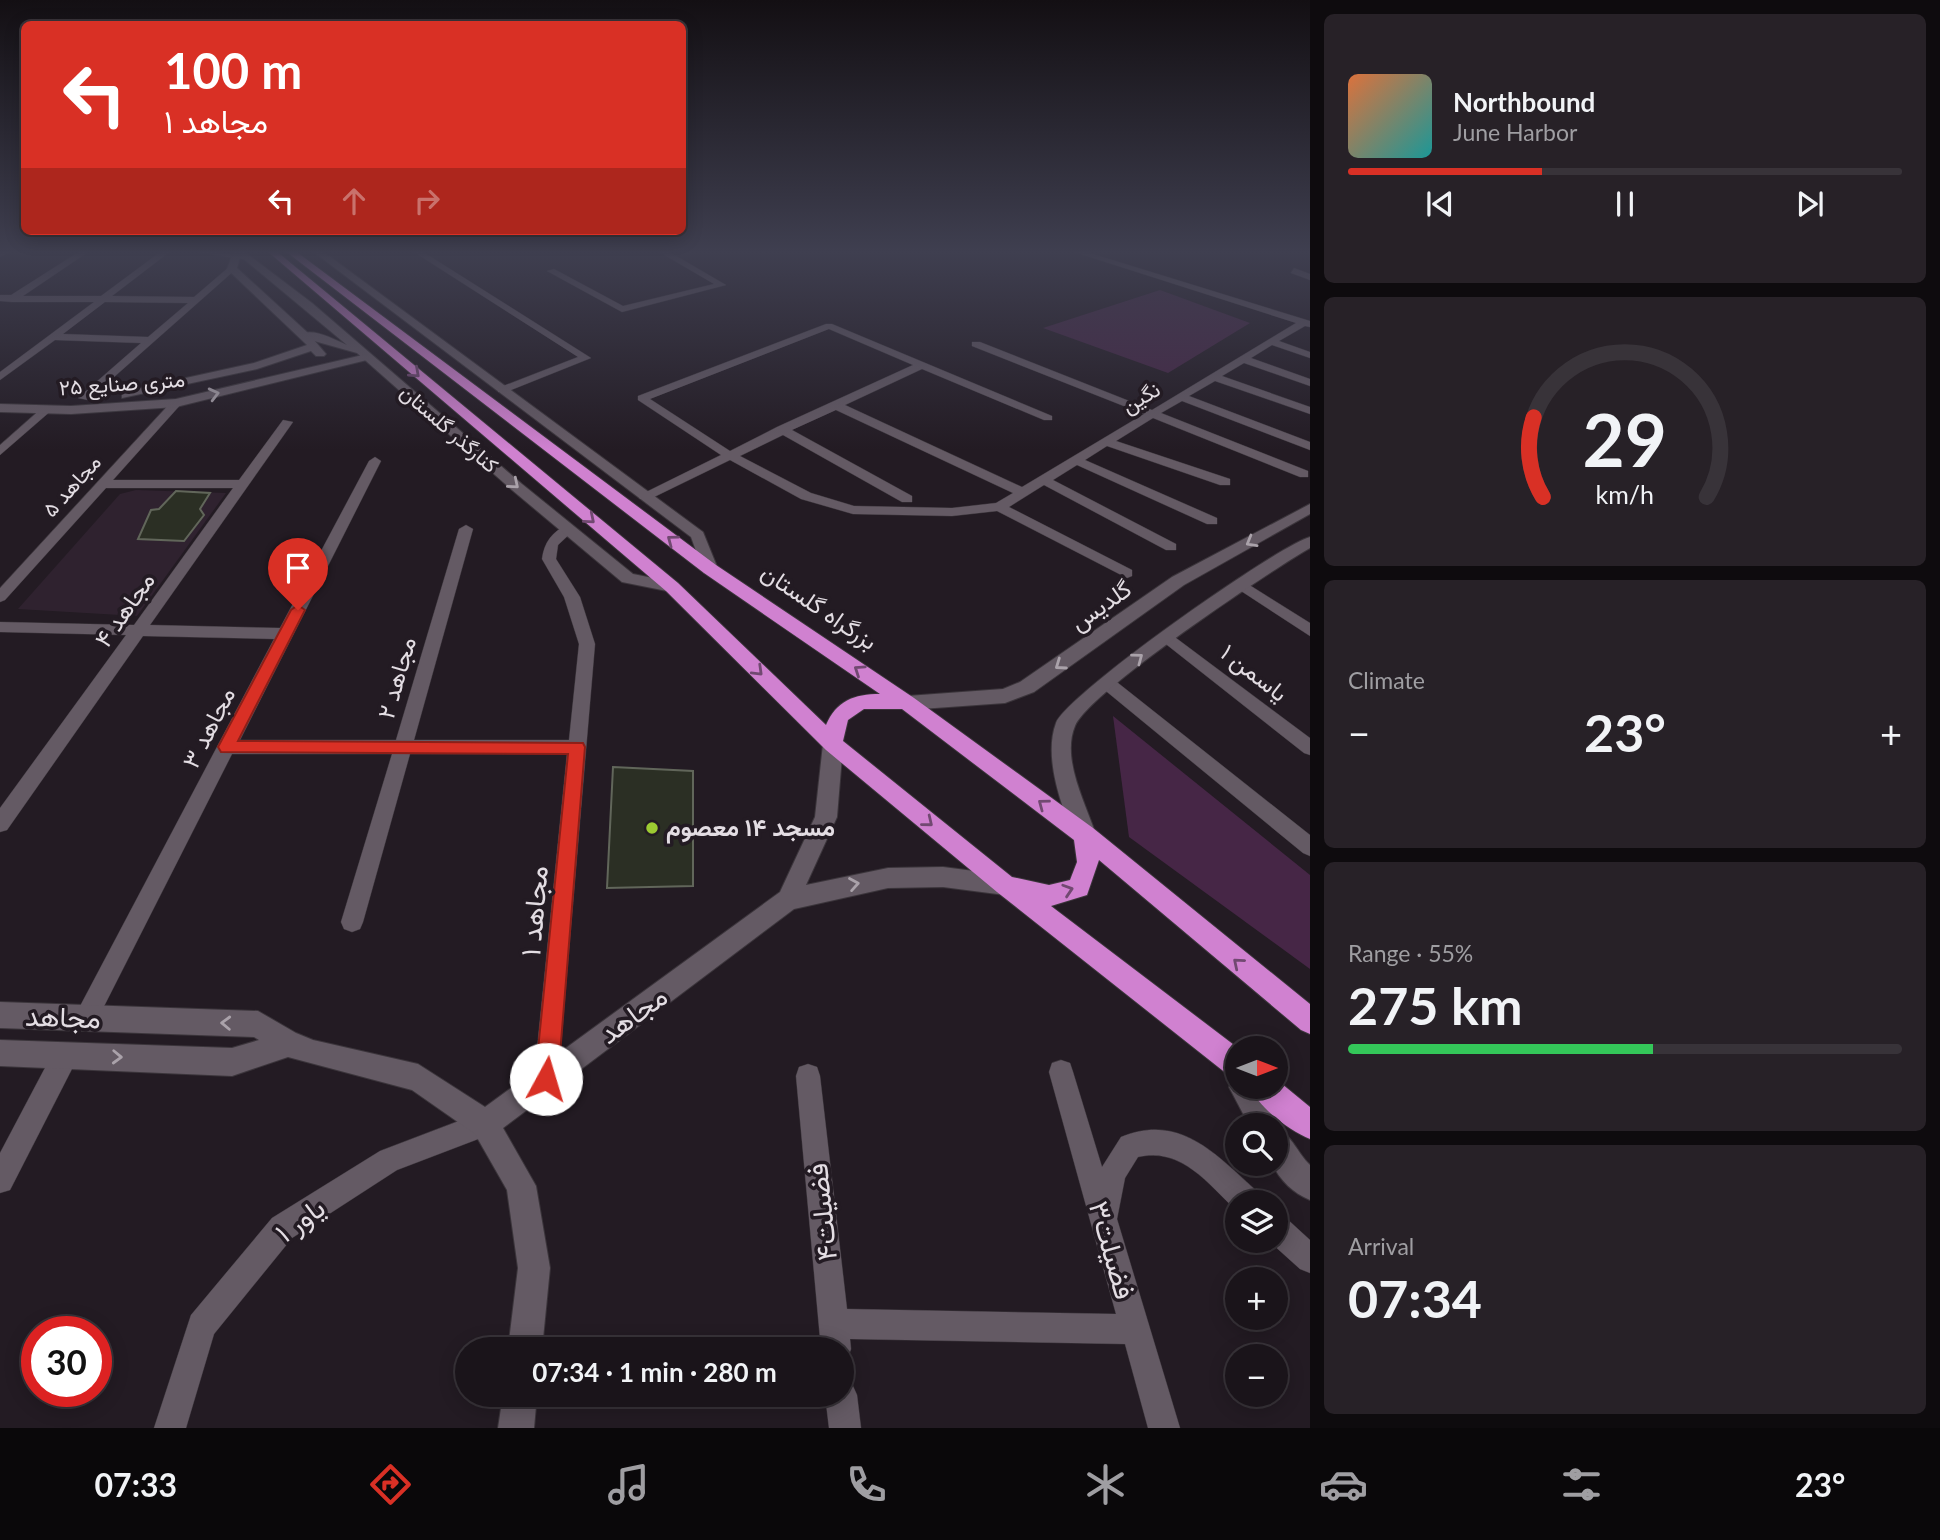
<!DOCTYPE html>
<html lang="en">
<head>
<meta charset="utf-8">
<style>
	body { margin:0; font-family:Lato,Vazirmatn,sans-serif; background:#272127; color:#f1f3f6; height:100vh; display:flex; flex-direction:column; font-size:26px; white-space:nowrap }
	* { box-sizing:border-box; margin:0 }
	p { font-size:23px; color:#9f9ea2 }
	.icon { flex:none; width:38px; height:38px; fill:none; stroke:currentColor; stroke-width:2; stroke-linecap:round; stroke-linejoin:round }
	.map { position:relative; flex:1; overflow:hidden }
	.side { display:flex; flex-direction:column; gap:14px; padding:14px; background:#0e0b0e; width:630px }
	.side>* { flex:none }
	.top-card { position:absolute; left:21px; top:21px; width:665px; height:214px; border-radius:10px; box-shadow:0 4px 18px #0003,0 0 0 2px #383339; background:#d93025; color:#fff; overflow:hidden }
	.needle { width:46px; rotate:90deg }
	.buttons { position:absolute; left:1225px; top:1036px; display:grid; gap:14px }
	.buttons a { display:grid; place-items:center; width:63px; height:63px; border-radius:50%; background:#1a141a; box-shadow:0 4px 18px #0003,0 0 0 2px #383339; font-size:35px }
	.speed { position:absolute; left:21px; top:1316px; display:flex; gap:14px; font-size:35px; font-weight:700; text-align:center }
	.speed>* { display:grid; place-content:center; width:91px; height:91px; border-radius:50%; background:#1a141a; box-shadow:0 4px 18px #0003,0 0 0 2px #383339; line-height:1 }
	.speed .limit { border:10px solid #d22; background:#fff; color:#111 }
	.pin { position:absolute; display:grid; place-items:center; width:60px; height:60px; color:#fff; margin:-72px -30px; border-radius:50% 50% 50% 0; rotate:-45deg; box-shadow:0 0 7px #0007 }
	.pin .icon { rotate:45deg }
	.me { position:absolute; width:77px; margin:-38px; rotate:6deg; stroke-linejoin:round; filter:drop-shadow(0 0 5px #0008) }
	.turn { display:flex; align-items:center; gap:24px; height:147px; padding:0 28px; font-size:32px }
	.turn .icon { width:91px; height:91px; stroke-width:2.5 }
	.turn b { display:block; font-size:49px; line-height:60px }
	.lanes { display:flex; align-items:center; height:66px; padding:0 28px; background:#0003; justify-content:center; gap:35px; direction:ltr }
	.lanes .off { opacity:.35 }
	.big { font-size:52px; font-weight:700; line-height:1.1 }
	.side .tile { flex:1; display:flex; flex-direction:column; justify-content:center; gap:10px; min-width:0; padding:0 24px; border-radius:10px; background:#272127 }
	.side .dial { align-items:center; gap:0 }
	.dial svg { height:182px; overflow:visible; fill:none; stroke:#383339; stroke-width:7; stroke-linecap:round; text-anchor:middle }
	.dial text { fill:#f1f3f6; stroke:none }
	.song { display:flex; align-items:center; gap:21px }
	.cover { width:84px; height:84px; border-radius:10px; background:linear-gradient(135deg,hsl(20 70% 55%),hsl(180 70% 35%)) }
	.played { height:7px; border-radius:4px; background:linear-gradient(90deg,#d93025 35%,#383339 35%) }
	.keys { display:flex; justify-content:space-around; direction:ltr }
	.heat { display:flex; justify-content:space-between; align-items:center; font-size:38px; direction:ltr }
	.charge { height:10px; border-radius:5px; background:linear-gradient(90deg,#34c759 55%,#383339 0) }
	.trip { position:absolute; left:455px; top:1337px; width:399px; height:70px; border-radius:35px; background:#1a141a; box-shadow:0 4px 18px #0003,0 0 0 2px #383339; font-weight:700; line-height:70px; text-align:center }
	.menu { display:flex; height:112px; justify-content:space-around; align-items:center; background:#0a080a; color:#9f9ea2 }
	.menu .icon { width:49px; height:49px }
	.menu .selected { color:#d93025 }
	.menu b { font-size:32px; color:#f1f3f6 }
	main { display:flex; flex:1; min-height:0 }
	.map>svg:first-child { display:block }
	.built { fill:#2f222f }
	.green { fill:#462646 }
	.building { fill:#2b2f24; stroke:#61665a; stroke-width:2 }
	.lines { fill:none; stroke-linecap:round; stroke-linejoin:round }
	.minor-casing { stroke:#3b353b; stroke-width:1 }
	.tertiary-casing { stroke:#3b353b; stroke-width:2 }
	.secondary-casing { stroke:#3b353b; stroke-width:2 }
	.trunk-casing { stroke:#3b353b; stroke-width:2 }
	.minor { fill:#645a64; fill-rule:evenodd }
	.tertiary { fill:#645a64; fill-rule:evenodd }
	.secondary { fill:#645a64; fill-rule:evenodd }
	.trunk { fill:#d081d0; fill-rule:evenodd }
	.oneway { stroke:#714971 }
	.oneway2 { stroke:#aaa2aa }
	.route { fill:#d93025; stroke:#8d1f18; stroke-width:2 }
	.poi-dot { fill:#9cca32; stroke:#231b23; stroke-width:2.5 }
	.labels { text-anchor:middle; stroke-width:7; stroke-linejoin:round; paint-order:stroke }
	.far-street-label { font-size:21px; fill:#e3dde3; stroke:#231b23 }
	.street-label { font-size:24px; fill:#e3dde3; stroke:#231b23 }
	.poi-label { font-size:24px; font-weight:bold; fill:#e3dde3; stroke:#231b23; text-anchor:start }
	.near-street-label { font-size:28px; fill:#e3dde3; stroke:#231b23 }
</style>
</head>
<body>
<main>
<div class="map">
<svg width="1310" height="1428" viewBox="0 0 1310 1428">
	<rect width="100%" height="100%" fill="#231b23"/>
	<polygon class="built" points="136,490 226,493 137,616 18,609 120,494"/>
	<g class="green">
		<polygon points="1160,290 1250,323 1168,373 1043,328"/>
		<polygon points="1113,716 1310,875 1310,969 1129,837"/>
	</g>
	<g class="building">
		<polygon points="176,491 210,493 200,509 204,515 184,541 138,539 151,510 159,509"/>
		<polygon points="613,767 693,771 693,886 607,888"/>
	</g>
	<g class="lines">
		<g class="minor-casing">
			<g id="minor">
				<polygon points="3,250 13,250 0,257 0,252"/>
				<path d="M82 250H91L23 296H101L163 250H172L112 296 194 297 229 267 236 269 88 400 78 398 141 343 55 340 0 380V372L94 302H12L0 301V295H11ZM105 302 188 303 148 337 63 334Z"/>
				<polygon points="183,250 205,250 252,258 248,260"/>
				<polygon points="411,250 420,250 591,358 506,392 498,392 498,388 578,357"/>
				<polygon points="656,250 666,250 726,285 622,312 547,271 554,269 623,306 714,284"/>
				<path d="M1068 250H1080L1310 321V327L1305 326 1279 341 1310 352V358L1272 345 1251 358 1310 379V386L1244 363 1222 376 1310 407V414L1215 381 1189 396 1310 442V450L1182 401 1161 413 1308 471V477H1300L1153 418 1116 441 1230 479V485H1220L1107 446 1085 460 1217 518V524H1207L1077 465 1053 480 1176 544V550H1166L1044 485 1009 507 1132 570V576L1127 578 997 511 952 516 853 514 801 499 730 460 650 499H640L638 496 721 455 638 400V396L826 324H832L1052 416V420H1044L922 369 845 405 1022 487 1144 414 972 346V342H980L1152 410 1296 323ZM829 329 913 365 777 427 730 451 650 399ZM836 410 1013 493 996 503 952 508 854 506 811 493 740 456 783 435 902 502H912V496L792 430Z"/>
				<polygon points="1294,268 1310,274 1310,280 1291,273"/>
				<path d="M172 401 182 403 113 480H239L283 420 293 422 150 625 280 628 369 461 375 457 381 461 240 740H396L459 529 466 525 473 529 414 740H569L579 644 564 597 542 559C544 543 552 531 568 525L575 529 558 545 556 559 580 597 595 644 558 1079 555 1088 546 1091 537 1088 534 1079 567 754H410L363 922 360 929 352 932 344 929 341 922 392 754H232L94 1026 86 1030 78 1026 74 1018 78 1010 274 639 143 636 7 830 0 832V808L126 635 0 632V622L134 625 233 488H106L5 600 0 602V588Z"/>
				<polygon points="43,407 53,409 0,455 0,445"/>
				<polygon points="1243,581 1310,623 1310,636 1238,589 1236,586"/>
				<polygon points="1168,632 1310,738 1310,755 1304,753 1162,641 1160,637 1162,633"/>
				<polygon points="1107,677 1113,679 1310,835 1310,856 1303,853 1101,687 1099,683"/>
				<polygon points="65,1044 74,1047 77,1056 74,1065 10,1190 0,1193 0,1153 56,1047"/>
				<path d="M1061 1060 1070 1063 1073 1072 1102 1167 1121 1137C1181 1112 1217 1156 1258 1192L1262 1202H1237V1211C1208 1184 1182 1147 1138 1157L1125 1178 1117 1219 1180 1428H1148L1125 1344 850 1339 851 1349 847 1360 842 1362V1349H821L796 1076 799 1067 808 1064 817 1067 820 1076 847 1309 1116 1314 1049 1072 1052 1063Z"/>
				<polygon points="485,1111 494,1115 498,1124 494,1133 397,1170 292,1238 214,1334 186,1428 154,1428 191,1315 272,1218 380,1151"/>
				<polygon points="1276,1214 1286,1218 1310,1240 1310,1273 1300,1269 1269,1241 1276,1241"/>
				<polygon points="842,1380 852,1384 857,1395 861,1428 829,1428 825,1395 842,1395"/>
			</g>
		</g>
		<g class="tertiary-casing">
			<g id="tertiary">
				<path d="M233 250H242L312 303 522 484 633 574 678 583V591L672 592 622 582 512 490 357 353 300 337 299 335C312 327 333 339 347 345Z"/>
				<polygon points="311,250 321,250 703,532 718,569 716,573 704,573 691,537"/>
				<polygon points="833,736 840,738 843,744 837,817 806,885 888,868 943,867 1005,875 1013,878 1017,885 1013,892 1005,895 943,887 888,888 794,909 503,1128 536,1186 550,1268 542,1349 508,1349 518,1268 507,1190 475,1134 412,1090 288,1057 232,1076 0,1066 0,1040 232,1048 259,1040 254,1037 0,1028 0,1002 258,1011 296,1033 313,1040 418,1064 485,1107 780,892 815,817 823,744 826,738"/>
				<path d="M1237 1076V1087H1258L1279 1125 1277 1129C1292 1135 1298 1154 1310 1165V1200C1293 1193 1280 1180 1272 1164H1276V1125H1249L1229 1087Z"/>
				<polygon points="503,1395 537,1395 534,1428 498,1428"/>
			</g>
		</g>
		<g class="secondary-casing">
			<g id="secondary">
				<polygon points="242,250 237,268 308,333 326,354 324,356 316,356 311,351 257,369 122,398 122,392 254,363 307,345 227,269 234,250"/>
				<polygon points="367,354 373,357 371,359 176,407 71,414 0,412 0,404 71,406 176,399"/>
				<polygon points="1310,504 1310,514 1184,585 1034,692 1005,703 907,710 897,703 907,696 1003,689 1020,682 1172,577"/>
				<path d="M1310 537V548C1270 571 1089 692 1075 726 1061 759 1086 804 1096 835L1093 842 1085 844 1077 842C1062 810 1043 757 1056 723 1067 694 1277 546 1310 537Z"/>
			</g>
		</g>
		<g class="trunk-casing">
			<g id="trunk">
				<path d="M266 250H275L678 583 826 725C836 701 854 694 880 694L704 573 284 250H294L716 565 914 698 1093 828 1310 1004V1034L1301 1030 1099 860 1087 895 1051 906 1238 1048 1237 1077 1227 1074 997 892 826 750 666 591ZM864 709H902L1074 840 1077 862 1070 880 1049 885 1012 877 843 741 848 720Z"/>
				<path d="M1276 1079 1310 1107V1139C1290 1131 1258 1107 1250 1087H1276Z"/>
			</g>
		</g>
		<use href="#minor" class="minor"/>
		<use href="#tertiary" class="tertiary"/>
		<use href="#secondary" class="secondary"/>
		<use href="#trunk" class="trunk"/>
	</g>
	<defs><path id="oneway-chevron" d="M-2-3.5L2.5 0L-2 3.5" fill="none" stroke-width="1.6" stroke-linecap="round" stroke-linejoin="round" transform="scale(1.75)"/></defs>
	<g class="oneway">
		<use href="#oneway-chevron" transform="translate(415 373) rotate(42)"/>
		<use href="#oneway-chevron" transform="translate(590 519) rotate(40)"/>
		<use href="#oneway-chevron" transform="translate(672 540) rotate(-143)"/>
		<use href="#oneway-chevron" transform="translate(859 670) rotate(-146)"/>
		<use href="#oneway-chevron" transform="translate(758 671) rotate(44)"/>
		<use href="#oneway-chevron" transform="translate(1043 804) rotate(-143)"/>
		<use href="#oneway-chevron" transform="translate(928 822) rotate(39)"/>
		<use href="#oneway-chevron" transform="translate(1068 890) rotate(-18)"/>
		<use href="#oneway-chevron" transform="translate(1238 963) rotate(-140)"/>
	</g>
	<g class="oneway2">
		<use href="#oneway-chevron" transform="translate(214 394) rotate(-14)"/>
		<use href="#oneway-chevron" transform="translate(514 484) rotate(40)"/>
		<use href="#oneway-chevron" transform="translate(1251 542) rotate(150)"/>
		<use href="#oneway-chevron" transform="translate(1138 658) rotate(-37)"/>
		<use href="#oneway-chevron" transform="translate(1060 665) rotate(145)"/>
		<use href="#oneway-chevron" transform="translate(854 884) rotate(-10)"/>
		<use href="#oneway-chevron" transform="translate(226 1023) rotate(-178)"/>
		<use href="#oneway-chevron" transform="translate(117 1057) rotate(2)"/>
	</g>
	<linearGradient id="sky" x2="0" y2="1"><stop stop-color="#130f13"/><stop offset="0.56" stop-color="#3f3f50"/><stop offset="1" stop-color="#3f3f50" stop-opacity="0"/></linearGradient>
	<rect width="1310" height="450" fill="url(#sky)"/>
	<polygon class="route" points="298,605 305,610 238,741 583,743 585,747 558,1079 554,1087 546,1090 538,1087 535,1079 568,754 221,752 218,747 291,610"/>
	<circle class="poi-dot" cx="652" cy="828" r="7"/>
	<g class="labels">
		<g class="far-street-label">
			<text transform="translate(122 384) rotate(-4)" y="7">۲۵ متری صنایع</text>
			<text transform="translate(1141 398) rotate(-31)" y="7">نگین</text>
			<text transform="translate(449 429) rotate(41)" y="7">کنارگذر گلستان</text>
			<text transform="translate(72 486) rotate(-48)" y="7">۵ مجاهد</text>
		</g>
		<g class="street-label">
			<text transform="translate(1101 606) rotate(-35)" y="8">گلدیس</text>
			<text transform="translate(819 607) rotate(34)" y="8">بزرگراه گلستان</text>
			<text transform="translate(125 610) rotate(-55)" y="8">مجاهد ۴</text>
			<text transform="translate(1254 673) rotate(38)" y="8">یاسمن ۱</text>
			<text transform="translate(397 678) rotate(-74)" y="8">مجاهد ۲</text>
			<text transform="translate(209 728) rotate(-63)" y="8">مجاهد ۳</text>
		</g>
		<g class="poi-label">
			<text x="666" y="836">مسجد ۱۴ معصوم</text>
		</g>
		<g class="near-street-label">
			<text transform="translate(534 911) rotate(-85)" y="10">۱ مجاهد</text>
			<text transform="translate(633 1015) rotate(-36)" y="10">مجاهد</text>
			<text transform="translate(63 1017) rotate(2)" y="10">مجاهد</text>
			<text transform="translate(822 1212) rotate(-96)" y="10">فضیلت۴</text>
			<text transform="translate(300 1220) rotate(-37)" y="10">یاور ۱</text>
			<text transform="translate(1112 1250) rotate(74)" y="10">فضیلت۳</text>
		</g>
	</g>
</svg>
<div class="buttons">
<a><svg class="needle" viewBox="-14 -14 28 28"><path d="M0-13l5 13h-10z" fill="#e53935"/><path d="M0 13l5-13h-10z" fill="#9f9ea2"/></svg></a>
<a><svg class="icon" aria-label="search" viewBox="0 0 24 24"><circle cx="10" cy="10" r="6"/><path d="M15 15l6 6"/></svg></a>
<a><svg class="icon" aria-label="layers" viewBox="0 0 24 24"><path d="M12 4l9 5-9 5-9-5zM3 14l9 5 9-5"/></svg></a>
<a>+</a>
<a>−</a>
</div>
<div class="speed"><div class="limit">30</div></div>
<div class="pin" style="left:298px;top:610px;background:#d93025"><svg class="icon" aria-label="arrive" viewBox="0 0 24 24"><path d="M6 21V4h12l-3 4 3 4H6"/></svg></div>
<svg class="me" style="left:546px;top:1079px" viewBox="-20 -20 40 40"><circle r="19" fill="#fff"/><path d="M0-13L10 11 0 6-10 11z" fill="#d93025"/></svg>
<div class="trip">07:34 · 1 min · 280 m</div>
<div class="top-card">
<div class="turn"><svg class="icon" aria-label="left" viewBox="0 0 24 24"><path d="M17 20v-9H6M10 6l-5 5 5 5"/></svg><div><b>100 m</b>۱ مجاهد</div></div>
<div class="lanes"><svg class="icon" aria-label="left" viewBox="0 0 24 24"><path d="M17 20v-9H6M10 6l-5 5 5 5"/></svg><svg class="icon off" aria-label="ahead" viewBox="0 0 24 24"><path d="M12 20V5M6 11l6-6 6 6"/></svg><svg class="icon off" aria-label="right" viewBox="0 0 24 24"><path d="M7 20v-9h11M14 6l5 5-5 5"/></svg></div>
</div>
</div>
<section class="side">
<div class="tile">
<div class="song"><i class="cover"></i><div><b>Northbound</b><p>June Harbor</p></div></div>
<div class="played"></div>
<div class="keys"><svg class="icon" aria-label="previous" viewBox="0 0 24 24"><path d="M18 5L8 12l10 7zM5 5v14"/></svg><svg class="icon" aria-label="pause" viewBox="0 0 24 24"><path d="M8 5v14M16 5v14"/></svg><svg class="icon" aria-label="next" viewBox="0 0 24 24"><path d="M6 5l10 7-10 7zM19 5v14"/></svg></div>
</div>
<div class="tile dial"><svg viewBox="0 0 100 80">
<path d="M14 69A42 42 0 1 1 86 69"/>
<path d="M14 69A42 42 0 0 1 10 34" stroke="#d93025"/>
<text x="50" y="56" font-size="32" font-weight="700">29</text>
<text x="50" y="72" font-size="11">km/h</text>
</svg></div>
<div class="tile"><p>Climate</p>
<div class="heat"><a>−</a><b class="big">23°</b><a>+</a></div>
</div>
<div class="tile"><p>Range · 55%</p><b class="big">275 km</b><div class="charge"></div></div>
<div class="tile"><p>Arrival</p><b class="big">07:34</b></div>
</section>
</main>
<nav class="menu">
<b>07:33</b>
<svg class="icon selected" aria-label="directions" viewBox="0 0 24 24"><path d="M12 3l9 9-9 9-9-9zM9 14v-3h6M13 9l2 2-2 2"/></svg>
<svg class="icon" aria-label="music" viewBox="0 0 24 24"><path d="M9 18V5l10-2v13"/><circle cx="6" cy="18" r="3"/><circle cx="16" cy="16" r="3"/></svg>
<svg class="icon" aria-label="phone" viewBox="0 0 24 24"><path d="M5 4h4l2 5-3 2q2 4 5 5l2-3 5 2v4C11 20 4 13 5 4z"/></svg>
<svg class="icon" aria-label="climate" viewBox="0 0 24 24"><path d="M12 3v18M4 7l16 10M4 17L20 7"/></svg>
<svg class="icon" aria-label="car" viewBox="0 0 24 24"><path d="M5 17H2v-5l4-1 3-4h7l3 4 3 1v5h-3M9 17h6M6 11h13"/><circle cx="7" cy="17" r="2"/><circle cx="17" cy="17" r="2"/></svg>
<svg class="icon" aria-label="filters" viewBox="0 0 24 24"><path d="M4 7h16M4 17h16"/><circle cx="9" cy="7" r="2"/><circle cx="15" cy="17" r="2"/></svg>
<b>23°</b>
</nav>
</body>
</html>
